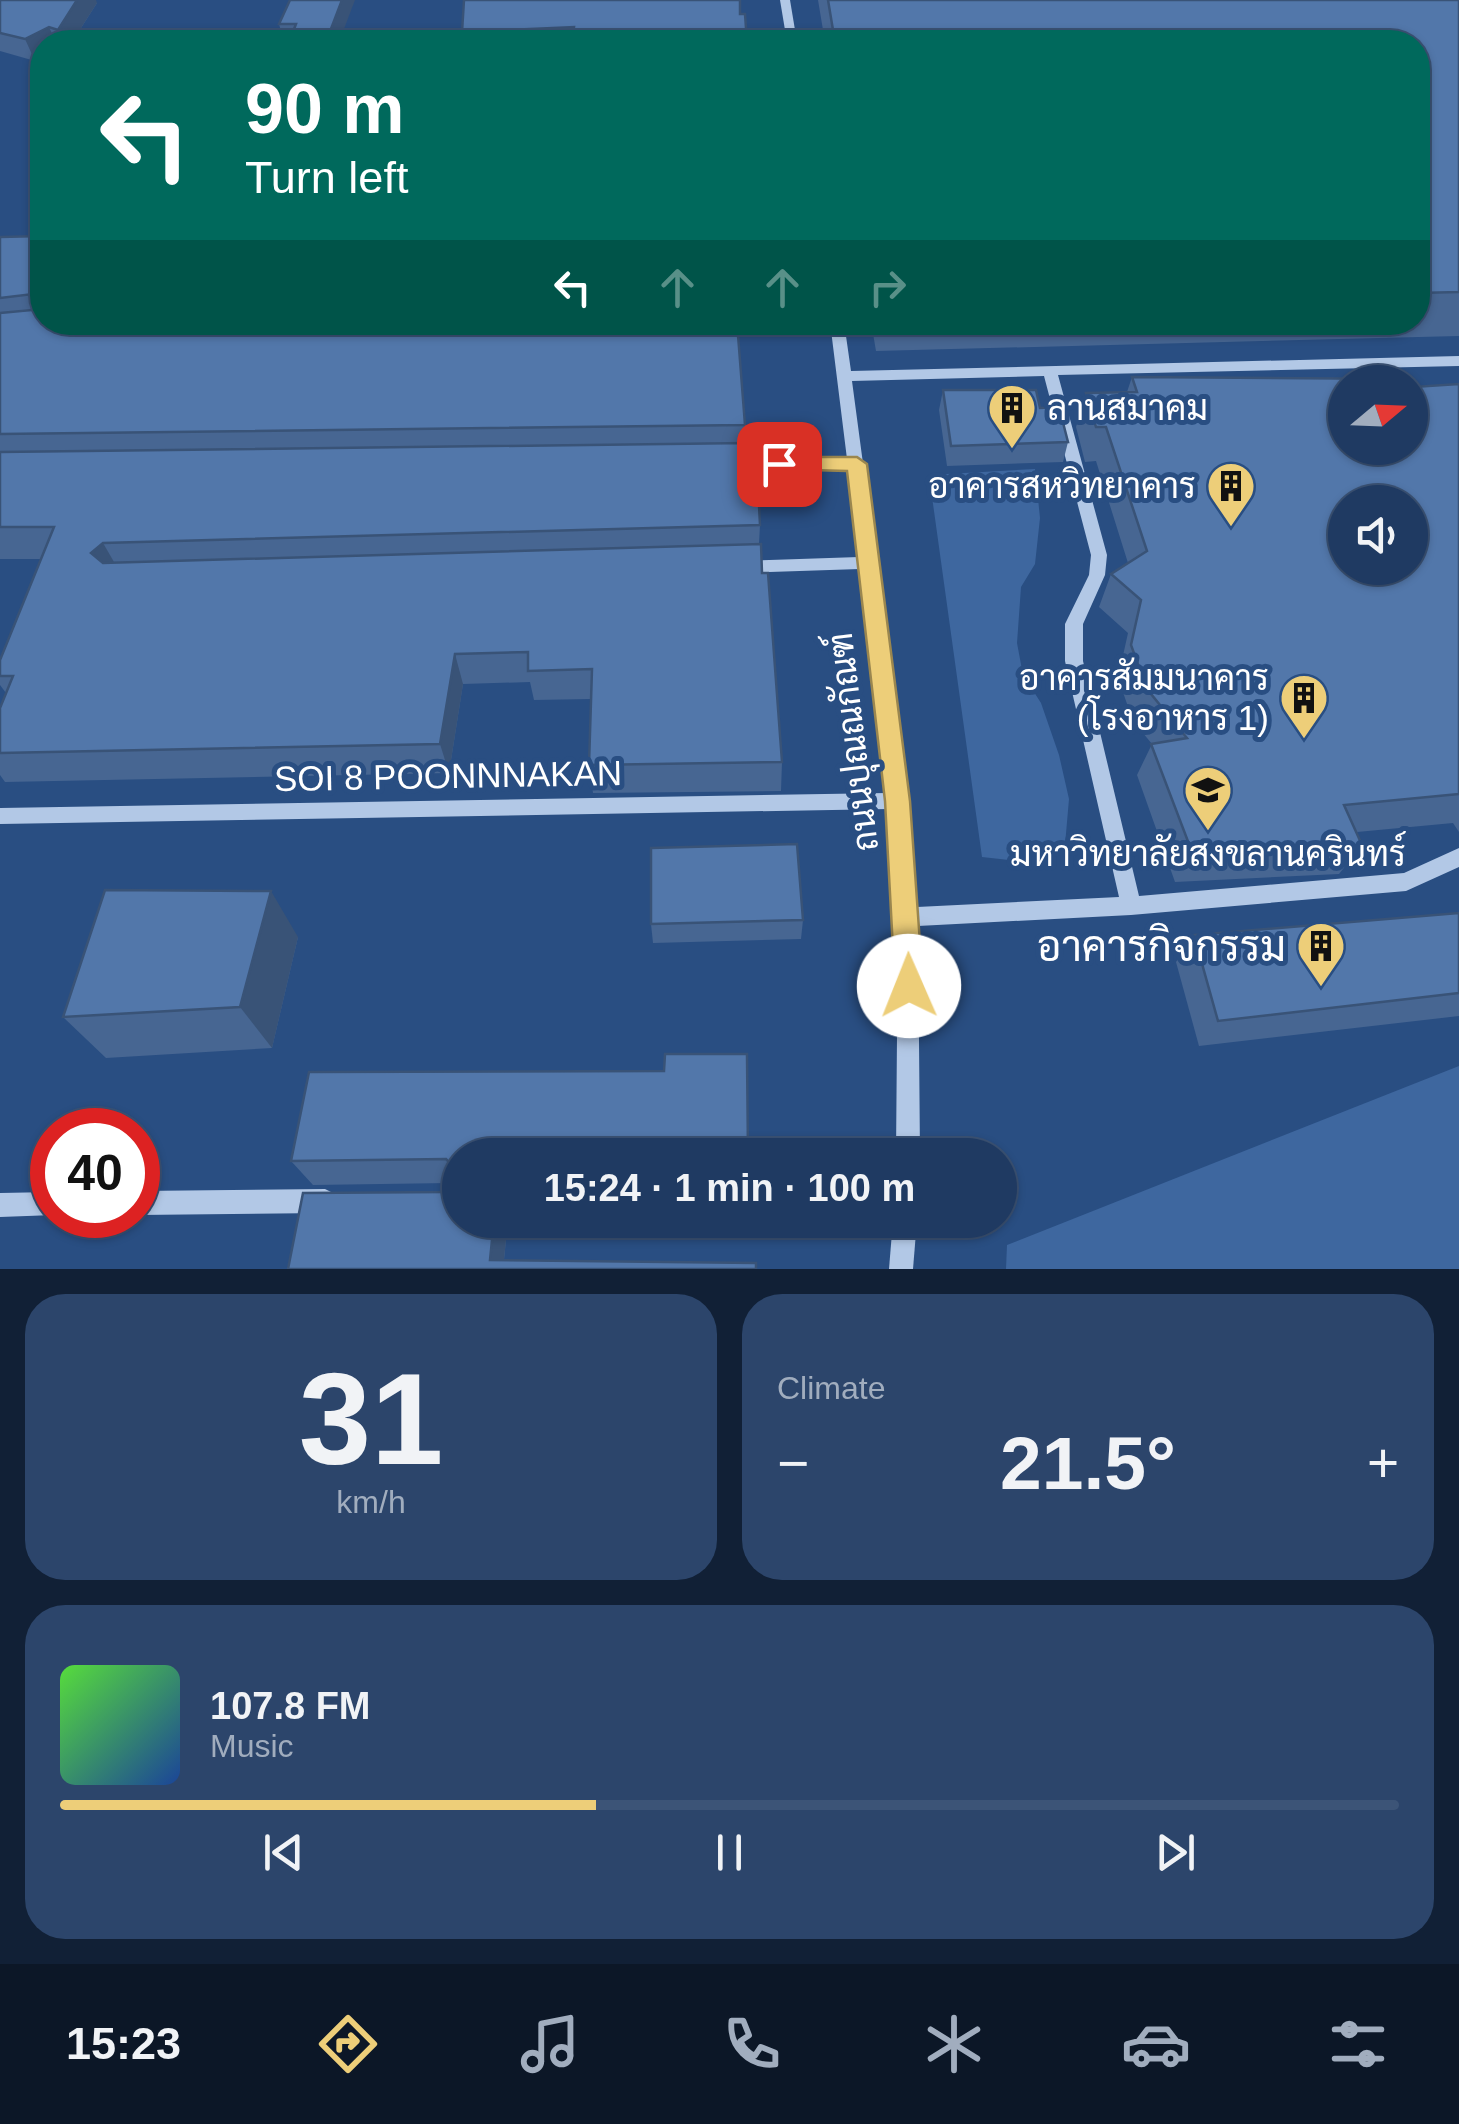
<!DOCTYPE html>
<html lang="en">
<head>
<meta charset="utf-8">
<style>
	body { margin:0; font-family:Arial,Sarabun,sans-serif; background:#2c456b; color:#f1f3f6; height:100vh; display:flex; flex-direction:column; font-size:38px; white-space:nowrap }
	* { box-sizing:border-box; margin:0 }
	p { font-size:32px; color:#a1adbe }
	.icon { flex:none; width:55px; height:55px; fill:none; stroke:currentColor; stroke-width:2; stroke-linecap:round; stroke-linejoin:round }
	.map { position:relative; height:1269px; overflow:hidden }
	.details { display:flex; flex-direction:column; gap:25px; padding:25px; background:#112036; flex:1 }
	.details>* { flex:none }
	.top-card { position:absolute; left:30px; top:30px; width:1400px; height:305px; border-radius:40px; box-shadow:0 2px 8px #0004,0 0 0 2px #3c5477; background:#00695c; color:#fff; overflow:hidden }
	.needle { width:65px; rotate:71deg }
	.fabs { position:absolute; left:1328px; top:365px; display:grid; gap:20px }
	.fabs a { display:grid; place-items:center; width:100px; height:100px; border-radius:50%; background:#1f3a62; box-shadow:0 2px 8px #0004,0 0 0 2px #3c5477; font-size:50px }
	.speed { position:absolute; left:30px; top:1108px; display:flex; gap:20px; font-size:50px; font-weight:700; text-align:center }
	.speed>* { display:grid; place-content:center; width:130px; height:130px; border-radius:50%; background:#1f3a62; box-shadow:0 2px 8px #0004,0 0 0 2px #3c5477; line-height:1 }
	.speed .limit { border:15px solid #d22; background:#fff; color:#111 }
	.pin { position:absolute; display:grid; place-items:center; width:85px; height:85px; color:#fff; margin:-42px; border-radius:20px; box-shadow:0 5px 15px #0006 }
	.me { position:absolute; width:110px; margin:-55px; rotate:359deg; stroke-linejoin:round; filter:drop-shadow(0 0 8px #0008) }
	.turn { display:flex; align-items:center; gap:35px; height:210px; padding:0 50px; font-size:45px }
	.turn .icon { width:130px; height:130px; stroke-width:2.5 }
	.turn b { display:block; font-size:70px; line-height:85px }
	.lanes { display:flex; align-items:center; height:95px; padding:0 50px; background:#0003; justify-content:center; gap:50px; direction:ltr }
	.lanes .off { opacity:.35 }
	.big { font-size:75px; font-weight:700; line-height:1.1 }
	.details .card { flex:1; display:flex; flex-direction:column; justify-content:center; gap:15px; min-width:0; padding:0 35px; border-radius:40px; background:#2c456b }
	.details .dial { align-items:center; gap:0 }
	.dial b { font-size:130px; line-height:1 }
	.song { display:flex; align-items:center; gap:30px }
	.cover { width:120px; height:120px; border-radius:15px; background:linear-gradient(135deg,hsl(110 70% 55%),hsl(220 70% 35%)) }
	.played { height:10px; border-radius:5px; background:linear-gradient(90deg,#edce79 40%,#3c5477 40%) }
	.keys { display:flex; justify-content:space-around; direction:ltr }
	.heat { display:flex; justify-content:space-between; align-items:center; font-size:55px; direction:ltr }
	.details .tiles { flex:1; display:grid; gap:25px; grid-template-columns:1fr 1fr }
	.card:last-child { grid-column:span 2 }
	.trip { position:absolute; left:442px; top:1138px; width:575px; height:100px; border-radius:50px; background:#1f3a62; box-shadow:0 2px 8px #0004,0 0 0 2px #3c5477; font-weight:700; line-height:100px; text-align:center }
	.menu { display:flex; height:160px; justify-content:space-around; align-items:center; background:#0c1727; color:#a1adbe }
	.menu .icon { width:70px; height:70px }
	.menu .active { color:#edce79 }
	.menu b { font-size:45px; color:#f1f3f6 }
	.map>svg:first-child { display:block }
	.green { fill:#3e679f }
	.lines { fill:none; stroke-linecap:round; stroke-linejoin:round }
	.minor { fill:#b2c8e6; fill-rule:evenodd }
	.wall { fill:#476692 }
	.shaded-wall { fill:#395377 }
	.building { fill:#5277aa; stroke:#395377; stroke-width:2.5; fill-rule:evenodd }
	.route { fill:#edce79; stroke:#9a864f; stroke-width:2.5 }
	.labels { text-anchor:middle; stroke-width:10; stroke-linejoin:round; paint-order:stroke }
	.poi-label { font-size:35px; fill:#fff; stroke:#294e82; text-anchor:end }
	.street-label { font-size:35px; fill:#fff; stroke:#294e82 }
	.near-poi-label { font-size:42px; fill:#fff; stroke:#294e82; text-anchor:end }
</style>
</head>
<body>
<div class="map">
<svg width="1459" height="1269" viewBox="0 0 1459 1269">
	<rect width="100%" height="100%" fill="#294e82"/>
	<g class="green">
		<polygon points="1035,469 1040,518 1035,564 1021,587 1017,643 1023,675 1041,703 1059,755 1069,799 1065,845 1044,864 982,857 929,475"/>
		<polygon points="1459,1066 1459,1269 1006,1269 1007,1245"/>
	</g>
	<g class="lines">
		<g class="minor">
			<polygon points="780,0 790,0 797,42 787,42"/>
			<path d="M830 322H844L851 371 1459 356V366L1058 375 1107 555 1105 575 1083 624V661L1139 896 1404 873 1459 848V867L1406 891 1131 915 918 926 920 1155H896L898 917 889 809 0 824V808L887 793 860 569 741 573 733 567 741 561 859 557 848 469 727 470 719 465 727 460 847 459ZM1044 376 1091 555 1089 575 1065 624V661L1119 897 917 907 908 801 852 381Z"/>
			<polygon points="325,1189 333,1193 337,1201 333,1209 325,1213 138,1215 138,1191"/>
			<polygon points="52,1192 54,1215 0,1217 0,1193"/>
			<polygon points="893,1220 917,1220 913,1269 889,1269"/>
		</g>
	</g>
	<g class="wall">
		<polygon points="0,0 97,3 72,42 42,42 35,61 0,51"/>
		<polygon points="290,0 339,42 284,42 279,24"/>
		<polygon points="818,0 1459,0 1459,336 876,351 871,322 1418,322 1418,42 825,42"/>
		<polygon points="740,14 747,42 463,42 462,32"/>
		<polygon points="42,236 42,322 745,425 745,443 760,525 759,544 762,573 782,762 781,791 593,793 589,765 591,699 534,700 530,682 463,684 449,773 5,782 0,775 0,708 6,693 0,685 0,660 41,559 0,559 0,237"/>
		<polygon points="1132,377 1414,387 1459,384 1459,832 1453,823 1357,832 1362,845 1339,874 1175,882 1137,775 1152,744 1133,721 1118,678 1128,633 1099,607 1111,574 1128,563 1096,461 1085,462 1076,427 1086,393 1127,392"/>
		<polygon points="943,390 1040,408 1068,442 1063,462 947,466 939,410"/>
		<polygon points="1459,913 1459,1016 1199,1046 1176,962 1194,935"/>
		<polygon points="803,920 801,939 653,943 651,924"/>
		<polygon points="298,937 272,1048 106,1058 63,1017"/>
		<polygon points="747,1054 460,1155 460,1220 508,1220 504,1260 288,1269 446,1192 450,1188 450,1183 313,1185 291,1161 664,1071"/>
	</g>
	<g class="shaded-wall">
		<polygon points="77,0 96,0 97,3 72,42 63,42 58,30"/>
		<polygon points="342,0 355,0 339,42 326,42"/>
		<polygon points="49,27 56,42 42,42 42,57 35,61 25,39"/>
		<polygon points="103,543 121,574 109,584 91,553"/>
		<polygon points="455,654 463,684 449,773 440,744"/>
		<polygon points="271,891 298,937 272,1048 240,1007"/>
		<polygon points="494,1220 508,1220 503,1269 490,1260"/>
	</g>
	<g class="building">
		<polygon points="0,0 77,0 58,30 49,27 25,39 0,33"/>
		<polygon points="290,0 342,0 326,42 289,42 296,24 279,24"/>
		<polygon points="464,0 740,0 740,14 745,14 747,42 572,42 574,27 462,32"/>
		<polygon points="828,0 1459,0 1459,292 1418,293 1418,42 835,42"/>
		<polygon points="42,236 42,293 0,298 0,237"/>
		<polygon points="42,309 42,322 737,322 745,425 0,434 0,313"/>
		<path d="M1132 377 1409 379 1414 387 1459 384V794L1344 805 1362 845 1192 852 1151 744 1187 738 1147 689 1131 645 1141 600 1111 574 1147 551 1106 427H1096L1086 393 1137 392ZM1345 382H1410V448H1345ZM1345 502H1410V568H1345Z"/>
		<polygon points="943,390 1036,390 1040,408 1059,407 1068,442 951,446"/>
		<polygon points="747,443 749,466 757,466 760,525 103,543 91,553 103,563 761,544 762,573 768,573 782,762 589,765 592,669 528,671 528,652 455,654 440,744 0,753 0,708 13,676 0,676 0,660 54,527 0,527 0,452"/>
		<polygon points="797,844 803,920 651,924 651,848"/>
		<polygon points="105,890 271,891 240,1007 63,1017"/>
		<polygon points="1459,913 1459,993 1218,1021 1194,935"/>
		<polygon points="665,1054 747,1054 748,1155 460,1155 460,1220 494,1220 490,1260 756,1263 756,1269 288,1269 303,1193 446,1192 450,1188 450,1163 446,1159 291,1161 309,1072 664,1071"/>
	</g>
	<polygon class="route" points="779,457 857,457 867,464 910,801 923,986 919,995 909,999 899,995 895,986 885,801 847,471 772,469 769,464"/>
	<defs>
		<g id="building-pin" transform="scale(2.5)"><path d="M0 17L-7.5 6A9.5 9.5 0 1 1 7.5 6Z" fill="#edce79" stroke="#294e82"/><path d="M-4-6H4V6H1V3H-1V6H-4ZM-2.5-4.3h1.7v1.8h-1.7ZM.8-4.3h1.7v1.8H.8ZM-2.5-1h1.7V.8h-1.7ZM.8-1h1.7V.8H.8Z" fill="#111"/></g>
		<g id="university-pin" transform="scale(2.5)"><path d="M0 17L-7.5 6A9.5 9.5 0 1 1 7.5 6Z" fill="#edce79" stroke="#294e82"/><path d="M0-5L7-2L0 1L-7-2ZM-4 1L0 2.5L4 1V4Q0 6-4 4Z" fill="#111"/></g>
	</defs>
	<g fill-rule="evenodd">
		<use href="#building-pin" x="1012" y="408"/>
		<use href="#building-pin" x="1231" y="486"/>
		<use href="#building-pin" x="1304" y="698"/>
		<use href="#university-pin" x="1208" y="790"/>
		<use href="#building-pin" x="1321" y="946"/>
	</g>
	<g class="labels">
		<g class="poi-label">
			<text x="1047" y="420" text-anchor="start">ลานสมาคม</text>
			<text x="1196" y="498">อาคารสหวิทยาคาร</text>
			<text x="1269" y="690">อาคารสัมมนาคาร<tspan x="1269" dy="40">(โรงอาหาร 1)</tspan></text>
			<text x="1208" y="866" text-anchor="middle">มหาวิทยาลัยสงขลานครินทร์</text>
		</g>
		<g class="street-label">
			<text transform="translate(853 742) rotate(-97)" y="12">ถนนปุณณกัณฑ์</text>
			<text transform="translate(448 776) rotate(-1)" y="12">SOI 8 POONNNAKAN</text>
		</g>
		<g class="near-poi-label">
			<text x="1286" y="961">อาคารกิจกรรม</text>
		</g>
	</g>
</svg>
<div class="fabs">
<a><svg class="needle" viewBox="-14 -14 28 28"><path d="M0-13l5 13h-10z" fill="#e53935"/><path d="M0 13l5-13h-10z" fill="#a1adbe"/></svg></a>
<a><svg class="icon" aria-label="sound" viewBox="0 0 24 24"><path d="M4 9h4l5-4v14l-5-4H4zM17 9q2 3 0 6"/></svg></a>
</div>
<div class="speed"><div class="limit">40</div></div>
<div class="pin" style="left:779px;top:464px;background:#d93025"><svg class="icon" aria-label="arrive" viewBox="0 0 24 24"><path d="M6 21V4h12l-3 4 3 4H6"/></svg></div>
<svg class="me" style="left:909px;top:986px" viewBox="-20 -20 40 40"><circle r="19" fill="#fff"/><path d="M0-13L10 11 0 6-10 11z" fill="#edce79"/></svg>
<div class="trip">15:24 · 1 min · 100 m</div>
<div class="top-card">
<div class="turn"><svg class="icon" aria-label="left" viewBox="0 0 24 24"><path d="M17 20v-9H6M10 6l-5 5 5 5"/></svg><div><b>90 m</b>Turn left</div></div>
<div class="lanes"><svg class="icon" aria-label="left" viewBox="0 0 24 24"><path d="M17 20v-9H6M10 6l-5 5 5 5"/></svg><svg class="icon off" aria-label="ahead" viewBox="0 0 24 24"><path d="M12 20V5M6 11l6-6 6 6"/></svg><svg class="icon off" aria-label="ahead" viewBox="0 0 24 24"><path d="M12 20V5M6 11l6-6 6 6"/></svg><svg class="icon off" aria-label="right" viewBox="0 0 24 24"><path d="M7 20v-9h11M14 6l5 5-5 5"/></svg></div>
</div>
</div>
<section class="details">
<div class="tiles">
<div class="card dial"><b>31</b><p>km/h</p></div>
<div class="card"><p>Climate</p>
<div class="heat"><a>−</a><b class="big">21.5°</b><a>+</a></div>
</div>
<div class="card">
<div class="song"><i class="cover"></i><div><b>107.8 FM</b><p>Music</p></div></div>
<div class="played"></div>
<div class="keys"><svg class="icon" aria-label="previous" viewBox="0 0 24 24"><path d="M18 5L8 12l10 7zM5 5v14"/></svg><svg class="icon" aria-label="pause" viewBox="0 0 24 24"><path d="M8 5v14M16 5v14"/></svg><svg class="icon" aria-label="next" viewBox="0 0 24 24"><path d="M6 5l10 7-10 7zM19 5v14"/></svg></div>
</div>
</div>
</section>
<nav class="menu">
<b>15:23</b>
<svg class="icon active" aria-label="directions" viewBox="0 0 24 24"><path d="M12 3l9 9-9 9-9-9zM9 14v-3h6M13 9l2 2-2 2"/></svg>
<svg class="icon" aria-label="music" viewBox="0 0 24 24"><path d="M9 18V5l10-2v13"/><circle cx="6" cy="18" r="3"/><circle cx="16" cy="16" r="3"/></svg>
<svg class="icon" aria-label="phone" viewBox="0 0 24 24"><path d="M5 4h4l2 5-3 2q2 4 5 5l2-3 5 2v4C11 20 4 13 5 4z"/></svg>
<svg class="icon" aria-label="climate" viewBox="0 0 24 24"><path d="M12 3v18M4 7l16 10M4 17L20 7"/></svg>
<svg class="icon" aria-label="car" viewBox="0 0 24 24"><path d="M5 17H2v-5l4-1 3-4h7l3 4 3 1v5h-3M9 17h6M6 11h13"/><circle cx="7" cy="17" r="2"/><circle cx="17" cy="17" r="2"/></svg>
<svg class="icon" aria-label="filters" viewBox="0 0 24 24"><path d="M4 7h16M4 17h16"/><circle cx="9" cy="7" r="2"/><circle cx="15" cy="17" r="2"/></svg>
</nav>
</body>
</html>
